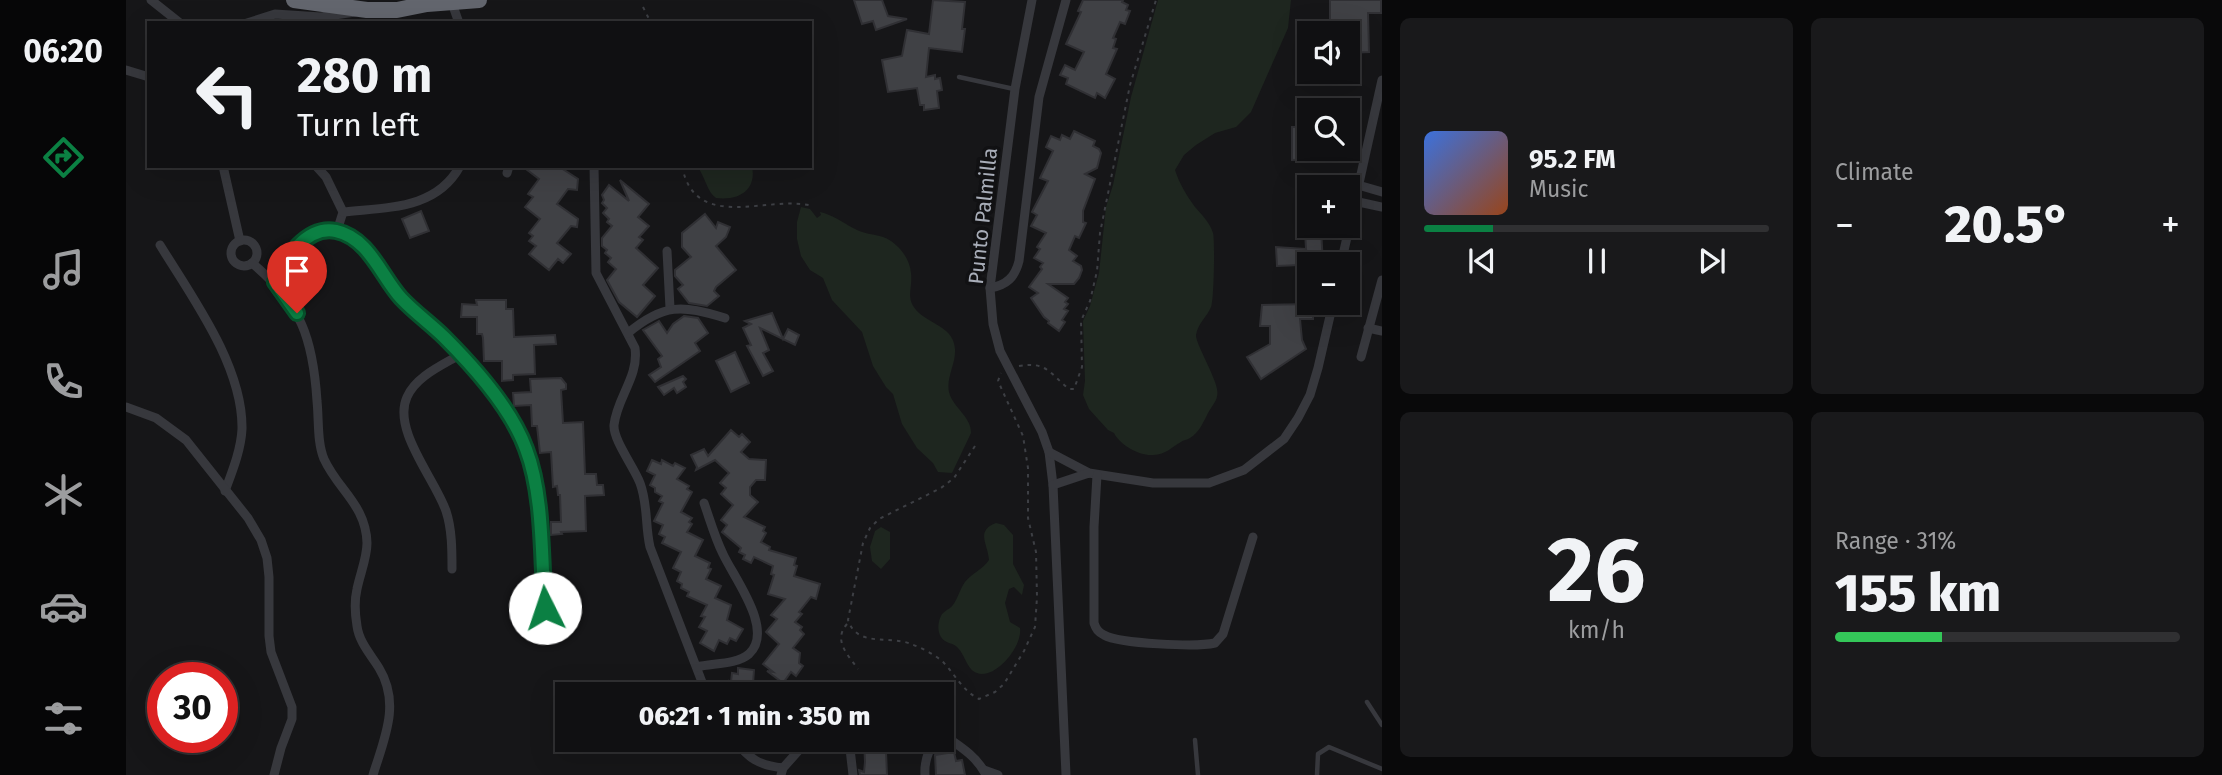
<!DOCTYPE html>
<html lang="en">
<head>
<meta charset="utf-8">
<style>
	body { margin:0; font-family:"Fira Sans",sans-serif; background:#19191b; color:#f1f3f6; height:100vh; display:flex; flex-direction:column; font-size:26px; white-space:nowrap }
	* { box-sizing:border-box; margin:0 }
	p { font-size:23px; color:#9c9d9f }
	.icon { flex:none; width:38px; height:38px; fill:none; stroke:currentColor; stroke-width:2; stroke-linecap:round; stroke-linejoin:round }
	.map { position:relative; flex:1; overflow:hidden }
	.drawer { display:flex; flex-direction:column; gap:18px; padding:18px; background:#09090a; width:840px }
	.drawer>* { flex:none }
	.hud { position:absolute; left:21px; top:21px; width:665px; height:147px; border-radius:0px; box-shadow:0 7px 28px #0002,0 0 0 2px #303032; background:#101012; color:#f1f3f6; overflow:hidden }
	.fabs { position:absolute; left:1171px; top:21px; display:grid; gap:14px }
	.fabs a { display:grid; place-items:center; width:63px; height:63px; border-radius:0px; background:#101012; box-shadow:0 7px 28px #0002,0 0 0 2px #303032; font-size:35px }
	.speed { position:absolute; left:21px; top:662px; display:flex; gap:14px; font-size:35px; font-weight:700; text-align:center }
	.speed>* { display:grid; place-content:center; width:91px; height:91px; border-radius:50%; background:#101012; box-shadow:0 7px 28px #0002,0 0 0 2px #303032; line-height:1 }
	.speed .limit { border:10px solid #d22; background:#fff; color:#111 }
	.pin { position:absolute; display:grid; place-items:center; width:60px; height:60px; color:#fff; margin:-72px -30px; border-radius:50% 50% 50% 0; rotate:-45deg; box-shadow:0 0 7px #0007 }
	.pin .icon { rotate:45deg }
	.me { position:absolute; width:77px; margin:-38px; rotate:356deg; stroke-linejoin:round; filter:drop-shadow(0 0 5px #0008) }
	.turn { display:flex; align-items:center; gap:24px; height:147px; padding:0 35px; font-size:32px }
	.turn .icon { width:91px; height:91px; stroke-width:2.5 }
	.turn b { display:block; font-size:49px; line-height:60px }
	.big { font-size:52px; font-weight:800; line-height:1.1 }
	.drawer .widget { flex:1; display:flex; flex-direction:column; justify-content:center; gap:10px; min-width:0; padding:0 24px; border-radius:10px; background:#19191b }
	.drawer .dial { align-items:center; gap:0 }
	.dial b { font-size:91px; line-height:1 }
	.song { display:flex; align-items:center; gap:21px }
	.cover { width:84px; height:84px; border-radius:10px; background:linear-gradient(135deg,hsl(220 70% 55%),hsl(20 70% 35%)) }
	.played { height:7px; border-radius:4px; background:linear-gradient(90deg,#0b8043 20%,#303032 20%) }
	.keys { display:flex; justify-content:space-around; direction:ltr }
	.heat { display:flex; justify-content:space-between; align-items:center; font-size:38px; direction:ltr }
	.charge { height:10px; border-radius:5px; background:linear-gradient(90deg,#34c759 31%,#303032 0) }
	.drawer .tiles { flex:1; display:grid; gap:18px; grid-template-columns:repeat(2,1fr) }
	.trip { position:absolute; left:429px; top:682px; width:399px; height:70px; border-radius:0px; background:#101012; box-shadow:0 7px 28px #0002,0 0 0 2px #303032; font-weight:800; line-height:70px; text-align:center }
	main { display:flex; flex:1; min-height:0 }
	.tabs { display:flex; flex-direction:column; width:126px; justify-content:space-around; align-items:center; background:#060607; color:#9c9d9f }
	.tabs .icon { width:49px; height:49px }
	.tabs .current { color:#0b8043 }
	.tabs b { font-size:32px; color:#f1f3f6 }
	.map>svg:first-child { display:block }
	.green { fill:#1e261f }
	.building { fill:#404145; stroke:#303034; stroke-width:2 }
	.lines { fill:none; stroke-linecap:round; stroke-linejoin:round }
	.path { stroke:#3d3f44; stroke-width:2; stroke-dasharray:3.5 5; stroke-linecap:butt }
	.lane { stroke:#37383d; stroke-width:4.5 }
	.street { stroke:#37383d; stroke-width:9 }
	.highway { stroke:#63666e; stroke-width:16 }
	.route-casing { stroke:#07532c; stroke-width:18 }
	.route { stroke:#0b8043; stroke-width:12 }
	.labels { text-anchor:middle; stroke-width:7; stroke-linejoin:round; paint-order:stroke }
	.street-label { font-size:21px; fill:#a8adb8; stroke:#111113 }
</style>
</head>
<body>
<main>
<nav class="tabs">
<b>06:20</b>
<svg class="icon current" aria-label="directions" viewBox="0 0 24 24"><path d="M12 3l9 9-9 9-9-9zM9 14v-3h6M13 9l2 2-2 2"/></svg>
<svg class="icon" aria-label="music" viewBox="0 0 24 24"><path d="M9 18V5l10-2v13"/><circle cx="6" cy="18" r="3"/><circle cx="16" cy="16" r="3"/></svg>
<svg class="icon" aria-label="phone" viewBox="0 0 24 24"><path d="M5 4h4l2 5-3 2q2 4 5 5l2-3 5 2v4C11 20 4 13 5 4z"/></svg>
<svg class="icon" aria-label="climate" viewBox="0 0 24 24"><path d="M12 3v18M4 7l16 10M4 17L20 7"/></svg>
<svg class="icon" aria-label="car" viewBox="0 0 24 24"><path d="M5 17H2v-5l4-1 3-4h7l3 4 3 1v5h-3M9 17h6M6 11h13"/><circle cx="7" cy="17" r="2"/><circle cx="17" cy="17" r="2"/></svg>
<svg class="icon" aria-label="filters" viewBox="0 0 24 24"><path d="M4 7h16M4 17h16"/><circle cx="9" cy="7" r="2"/><circle cx="15" cy="17" r="2"/></svg>
</nav>
<div class="map">
<svg width="1256" height="775" viewBox="0 0 1256 775">
	<rect width="100%" height="100%" fill="#161618"/>
	<g class="green">
		<path d="M1032 0H1165L1162 28 1125 112 1110 127 1089 133 1070 145 1058 155 1049 170C1053 183 1061 196 1069 207 1076 215 1084 223 1087 233 1089 239 1088 302 1085 307 1081 317 1072 323 1070 335 1069 342 1089 376 1091 389 1093 400 1087 404 1082 413 1078 421 1073 433 1064 438 1061 440 1057 440 1055 442 1044 448 1041 454 1027 455 1013 456 994 445 988 433L982 430 963 409 957 395 959 381 957 321 964 306 973 273 980 207 987 185 1005 97Z"/>
		<path d="M571 166H626C631 190 613 201 590 198 581 192 579 176 571 166Z"/>
		<path d="M675 207 684 209 691 218 695 215 694 212 698 213C710 217 719 224 731 230 739 234 748 234 757 237 771 242 784 258 785 273 787 290 778 299 793 313 805 324 828 328 829 349 830 364 820 377 823 392 827 408 845 416 845 433L826 473 812 472 807 463 791 448 776 424 767 394 760 387 747 366 736 332 706 300 697 278 684 270 675 256 671 239V222Z"/>
		<path d="M870 523 878 525 887 535V564L898 585 896 595 888 587 883 589 879 603 884 622 894 628C897 646 869 680 851 673 841 670 839 655 832 648 827 642 819 644 815 637 811 631 812 622 815 616 817 611 823 610 827 605 832 598 834 589 839 582 846 573 856 570 863 560 862 544 849 531 870 523Z"/>
		<polygon points="755,527 764,532 764,559 755,569 746,561 744,547 749,531"/>
	</g>
	<g class="building">
		<polygon points="728,0 756,0 762,16 781,19 750,30 747,21 736,24"/>
		<polygon points="807,0 839,2 836,29 839,29 836,52 803,48 800,77 809,75 809,79 814,78 816,90 811,91 813,108 798,110 798,105 794,105 791,88 762,92 756,60 776,56 781,30 803,34"/>
		<polygon points="957,0 997,0 996,2 1002,5 1000,10 1004,11 999,24 994,22 987,38 990,39 987,48 991,49 980,74 989,79 979,98 971,93 969,98 940,84 942,78 934,75 939,65 949,70 958,52 940,44 955,12 952,11"/>
		<polygon points="1204,0 1255,0 1255,13 1242,13 1243,52 1222,53 1222,33 1197,33 1197,25 1204,24"/>
		<polygon points="1166,127 1183,127 1183,149 1223,149 1223,158 1166,160"/>
		<polygon points="948,131 969,141 967,146 973,149 975,153 971,168 959,174 969,179 957,211 957,222 960,223 953,238 949,236 943,250 951,256 947,261 955,266 956,270 953,278 948,284 922,284 942,298 939,302 942,304 938,309 942,311 936,320 939,322 933,331 922,323 923,321 918,317 905,298 912,293 903,287 916,269 914,267 917,263 908,258 914,249 911,247 920,233 905,226 911,215 906,212 922,181 914,178 927,151 920,147 925,136 934,140 936,135 944,139"/>
		<polygon points="396,166 432,166 452,179 451,190 442,189 431,204 452,219 451,227 445,226 431,243 445,254 437,263 432,259 423,270 403,254 410,246 403,241 407,236 403,233 414,219 399,207 407,197 402,194 413,179"/>
		<polygon points="494,180 523,204 512,217 523,226 513,237 517,240 510,248 532,268 517,285 529,296 511,317 493,302 481,280 490,269 482,262 485,258 479,253 481,250 476,246 476,238 486,226 481,222 483,219 477,213 481,208 476,203 478,200 476,195 483,185 503,201"/>
		<polygon points="295,211 303,231 284,238 276,219"/>
		<polygon points="579,214 590,228 592,222 604,227 600,237 590,246 610,270 590,287 588,291 593,296 581,306 563,303 552,289 557,285 549,276 549,270 565,257 556,247 556,233"/>
		<polygon points="1195,229 1197,264 1151,266 1150,247 1180,249 1179,231"/>
		<polygon points="350,300 380,300 380,309 387,309 388,337 429,335 430,344 408,345 409,374 387,375 387,380 376,381 376,361 358,361 357,338 356,334 351,334 351,317 335,317 336,304 351,305"/>
		<polygon points="1187,304 1187,319 1174,319 1176,340 1180,349 1135,379 1121,357 1144,344 1144,326 1134,326 1136,305"/>
		<polygon points="646,313 657,339 662,329 673,335 669,345 634,328 643,350 637,353 647,371 637,376 621,346 625,345 617,328 625,324 619,321"/>
		<polygon points="558,316 572,318 582,333 569,343 574,351 529,382 523,375 535,367 532,359 536,356 517,330 533,321 541,333 547,324"/>
		<polygon points="609,352 623,383 605,392 590,361"/>
		<polygon points="557,376 560,379 557,382 560,387 551,393 548,388 538,395 532,387"/>
		<polygon points="435,378 440,384 440,389 435,390 437,423 457,422 459,474 470,474 471,485 477,485 478,495 459,496 460,531 435,532 436,534 425,535 425,522 435,522 434,495 432,495 431,486 427,487 425,452 414,453 411,426 406,426 405,405 388,406 387,393 405,392 404,379"/>
		<polygon points="605,430 613,437 616,434 624,442 615,452 623,459 640,460 639,480 630,480 624,487 624,495 632,502 618,517 639,527 637,531 640,533 635,542 644,547 643,550 670,558 668,565 671,566 668,576 694,584 690,599 685,597 673,612 676,614 669,622 676,627 674,630 678,634 667,648 674,653 673,663 677,666 670,676 665,672 657,683 641,671 647,672 637,664 653,644 640,632 651,619 645,615 659,599 642,594 648,575 645,574 647,566 628,557 625,563 617,559 619,555 613,552 615,548 596,532 601,525 595,520 607,505 595,494 600,488 594,483 603,473 589,460 570,470 571,467 565,455 578,449 582,456"/>
		<polygon points="526,460 535,464 536,460 547,466 549,463 559,468 551,479 563,486 561,489 566,492 555,512 566,518 563,522 566,524 561,532 577,540 569,556 584,563 582,568 585,569 580,579 595,586 589,598 605,605 601,620 617,629 610,641 604,638 601,644 593,640 588,651 574,643 581,631 573,627 579,617 575,616 581,605 561,596 563,592 555,588 556,584 551,581 555,572 547,568 555,552 536,543 539,537 533,534 537,525 528,521 537,503 533,501 536,496 529,492 529,488 524,485 529,475 521,471"/>
		<polygon points="612,668 628,670 627,684 641,686 640,695 605,695 606,691 602,691 603,681 605,682 606,673 612,674"/>
		<polygon points="738,740 765,740 765,751 760,751 761,775 734,775 733,770 738,772 739,762"/>
		<polygon points="828,752 830,761 836,760 839,775 810,775 809,755"/>
	</g>
	<g class="lines">
		<g class="path">
			<polyline points="517,7 522,17 529,23"/>
			<path d="M556 166C569 234 643 194 687 206"/>
			<path d="M893 366C921 361 924 374 943 389H948L956 367 955 321 964 301 971 271 974 233 1004 85 1030 0"/>
			<path d="M849 446 828 478 815 488 753 519 744 528 737 543 722 620C731 648 764 635 785 644 796 648 810 655 818 663 830 676 837 691 853 699L869 692 878 684 898 651 909 627 911 597 910 552 902 518V468L897 436 872 381 875 373"/>
			<path d="M721 624C707 640 721 654 732 669"/>
		</g>
		<g class="lane">
			<polyline points="833,77 888,89"/>
			<polyline points="1241,702 1256,725"/>
			<polyline points="1069,740 1072,775"/>
			<polyline points="1191,775 1192,754 1203,747 1256,769"/>
		</g>
		<g class="street">
			<polyline points="25,0 54,23"/>
			<polyline points="906,0 889,89 864,288 867,324 874,351 916,432 923,452 927,485 940,775"/>
			<polyline points="326,3 333,23"/>
			<polyline points="121,23 149,14 195,17 229,12"/>
			<polyline points="0,70 23,77"/>
			<polyline points="97,166 114,241"/>
			<polyline points="190,166 200,177 217,212 211,231"/>
			<path d="M468 166 470 273 509 348C513 377 491 397 488 425 487 440 508 467 514 483 522 504 519 525 524 547L581 695"/>
			<polyline points="381,173 383,166"/>
			<polyline points="1232,185 1256,192"/>
			<polyline points="1228,201 1256,207"/>
			<path d="M217 212C261 207 310 210 334 166"/>
			<circle cx="118" cy="253" r="13"/>
			<path d="M34 245C66 297 117 366 116 429 115 450 106 472 99 491"/>
			<polyline points="541,251 544,308"/>
			<path d="M126 263C175 304 187 338 191 401 193 420 191 442 198 459 212 490 240 505 241 543 241 558 234 574 231 589 228 602 229 614 231 626 233 642 245 655 253 668 275 704 258 739 247 775"/>
			<polyline points="1215,264 1256,80"/>
			<path d="M149 282C158 260 181 225 209 231 242 238 255 275 275 298 288 312 304 323 318 337 348 366 383 409 399 447 412 477 412 510 414 542 416 573 418 605 422 637"/>
			<path d="M864 288C881 285 889 277 893 261L913 97 940 0"/>
			<polyline points="1242,328 1256,331"/>
			<path d="M502 333C538 303 556 305 599 318"/>
			<polyline points="1235,357 1256,280"/>
			<polyline points="0,407 30,418 60,440 122,518 135,540 141,558 143,577 143,636 145,652 166,707 166,719 155,748 148,775"/>
			<polyline points="923,452 963,473 1027,483 1083,483 1118,470 1158,439 1172,418 1184,395 1192,368 1207,303"/>
			<path d="M971 475 968 527V623C970 629 972 632 978 635 994 644 1071 647 1089 643L1097 634 1127 537"/>
			<polyline points="927,485 963,473"/>
			<path d="M326 569C326 550 326 529 320 511 309 479 266 430 281 397 290 376 317 365 335 354"/>
			<path d="M571 667C586 663 610 665 623 654 649 630 608 578 597 554 589 538 584 520 578 503"/>
			<path d="M816 734C832 745 851 756 860 775"/>
			<path d="M608 740C624 759 632 765 657 768"/>
			<polyline points="723,740 727,775"/>
			<polyline points="858,770 872,775"/>
			<polyline points="655,775 657,768 682,740"/>
			<path d="M799 775C798 762 802 751 809 740"/>
		</g>
		<polyline class="highway" points="168,0 241,10 271,10 301,4 353,0"/>
	</g>
	<g class="lines">
		<g class="route-casing">
			<path id="route" d="M171 313 149 282C158 259 181 225 210 231 243 238 255 276 275 298 289 313 305 324 319 338 348 367 386 410 400 449 418 496 415 558 419 608"/>
		</g>
		<use href="#route" class="route"/>
	</g>
	<g class="labels">
		<g class="street-label">
			<text transform="translate(857 216) rotate(-84)" y="7">Punto Palmilla</text>
		</g>
	</g>
</svg>
<div class="fabs">
<a><svg class="icon" aria-label="sound" viewBox="0 0 24 24"><path d="M4 9h4l5-4v14l-5-4H4zM17 9q2 3 0 6"/></svg></a>
<a><svg class="icon" aria-label="search" viewBox="0 0 24 24"><circle cx="10" cy="10" r="6"/><path d="M15 15l6 6"/></svg></a>
<a>+</a>
<a>−</a>
</div>
<div class="speed"><div class="limit">30</div></div>
<div class="pin" style="left:171px;top:313px;background:#d93025"><svg class="icon" aria-label="arrive" viewBox="0 0 24 24"><path d="M6 21V4h12l-3 4 3 4H6"/></svg></div>
<svg class="me" style="left:419px;top:608px" viewBox="-20 -20 40 40"><circle r="19" fill="#fff"/><path d="M0-13L10 11 0 6-10 11z" fill="#0b8043"/></svg>
<div class="trip">06:21 · 1 min · 350 m</div>
<div class="hud">
<div class="turn"><svg class="icon" aria-label="left" viewBox="0 0 24 24"><path d="M17 20v-9H6M10 6l-5 5 5 5"/></svg><div><b>280 m</b>Turn left</div></div>
</div>
</div>
<section class="drawer">
<div class="tiles">
<div class="widget">
<div class="song"><i class="cover"></i><div><b>95.2 FM</b><p>Music</p></div></div>
<div class="played"></div>
<div class="keys"><svg class="icon" aria-label="previous" viewBox="0 0 24 24"><path d="M18 5L8 12l10 7zM5 5v14"/></svg><svg class="icon" aria-label="pause" viewBox="0 0 24 24"><path d="M8 5v14M16 5v14"/></svg><svg class="icon" aria-label="next" viewBox="0 0 24 24"><path d="M6 5l10 7-10 7zM19 5v14"/></svg></div>
</div>
<div class="widget"><p>Climate</p>
<div class="heat"><a>−</a><b class="big">20.5°</b><a>+</a></div>
</div>
<div class="widget dial"><b>26</b><p>km/h</p></div>
<div class="widget"><p>Range · 31%</p><b class="big">155 km</b><div class="charge"></div></div>
</div>
</section>
</main>
</body>
</html>
